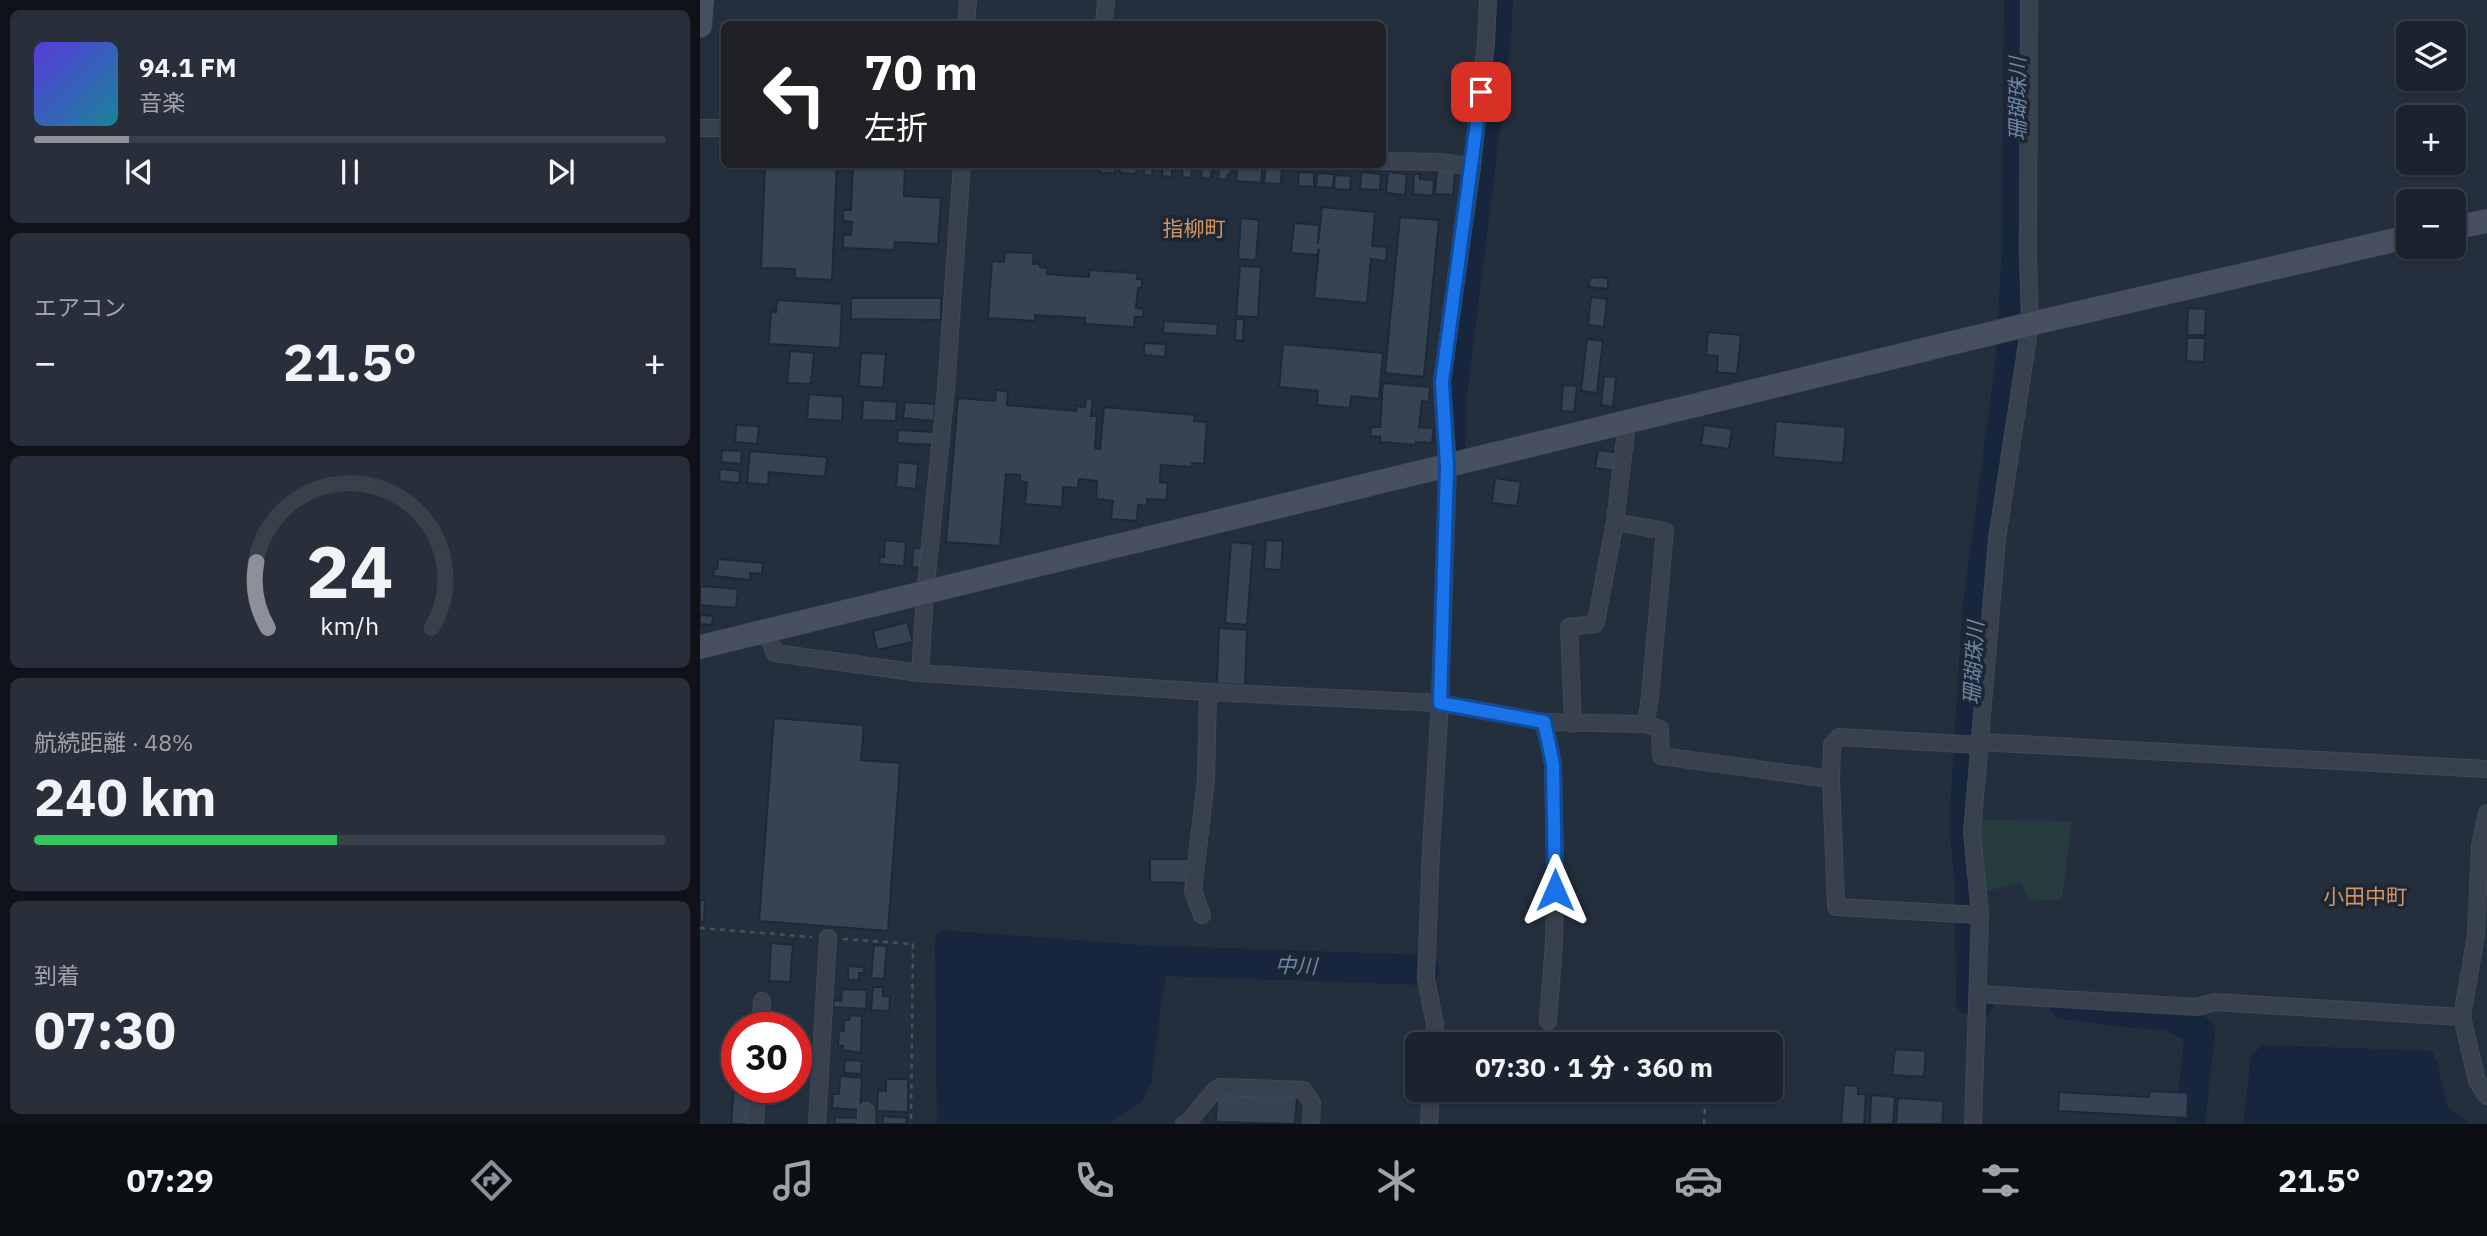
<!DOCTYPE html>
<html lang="ja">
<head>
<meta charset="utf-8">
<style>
	body { margin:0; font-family:"IBM Plex Sans","Noto Sans JP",sans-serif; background:#282f3a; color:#f1f3f6; height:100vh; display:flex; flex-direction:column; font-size:26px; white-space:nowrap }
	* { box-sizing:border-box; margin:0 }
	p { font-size:23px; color:#a0a4aa }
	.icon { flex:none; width:38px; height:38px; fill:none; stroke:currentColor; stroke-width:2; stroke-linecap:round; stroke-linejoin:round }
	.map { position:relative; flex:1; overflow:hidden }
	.drawer { display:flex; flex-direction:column; gap:10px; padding:10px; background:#0f1319; width:700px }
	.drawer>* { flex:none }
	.top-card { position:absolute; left:21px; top:21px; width:665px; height:147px; border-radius:10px; box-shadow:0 2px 5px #0004,0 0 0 2px #39404a; background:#202124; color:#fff; overflow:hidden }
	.tools { position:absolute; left:1696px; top:21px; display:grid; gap:14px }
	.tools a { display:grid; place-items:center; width:70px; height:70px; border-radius:10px; background:#1b232e; box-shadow:0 2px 5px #0004,0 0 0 2px #39404a; font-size:35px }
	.speed { position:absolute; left:21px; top:1012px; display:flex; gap:14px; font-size:35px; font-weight:700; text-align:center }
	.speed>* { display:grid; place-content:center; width:91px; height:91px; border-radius:50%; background:#1b232e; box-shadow:0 2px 5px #0004,0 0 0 2px #39404a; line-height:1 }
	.speed .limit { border:10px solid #d22; background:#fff; color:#111 }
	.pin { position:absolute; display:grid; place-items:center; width:60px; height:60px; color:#fff; margin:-30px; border-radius:14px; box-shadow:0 4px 10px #0006 }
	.me { position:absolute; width:77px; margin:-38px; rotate:0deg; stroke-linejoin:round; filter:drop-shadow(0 0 5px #0008) }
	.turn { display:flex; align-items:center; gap:24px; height:147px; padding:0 28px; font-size:32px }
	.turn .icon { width:91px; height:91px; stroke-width:2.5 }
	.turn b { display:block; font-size:49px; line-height:60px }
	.big { font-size:52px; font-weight:800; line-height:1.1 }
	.drawer .card { flex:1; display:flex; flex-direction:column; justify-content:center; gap:10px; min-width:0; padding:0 24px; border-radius:10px; background:#282f3a }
	.drawer .dial { align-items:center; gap:0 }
	.dial svg { height:182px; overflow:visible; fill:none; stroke:#39404a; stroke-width:7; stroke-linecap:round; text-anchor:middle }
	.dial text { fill:#f1f3f6; stroke:none }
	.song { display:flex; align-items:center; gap:21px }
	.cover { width:84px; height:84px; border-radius:10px; background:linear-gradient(135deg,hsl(250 70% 55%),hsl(190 70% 35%)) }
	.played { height:7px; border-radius:4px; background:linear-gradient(90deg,#8c9099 15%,#39404a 15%) }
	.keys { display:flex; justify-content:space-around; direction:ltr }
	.heat { display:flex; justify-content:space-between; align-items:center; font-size:38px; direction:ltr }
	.charge { height:10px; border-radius:5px; background:linear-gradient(90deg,#34c759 48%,#39404a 0) }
	.trip { position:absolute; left:705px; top:1032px; width:378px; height:70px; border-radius:10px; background:#1b232e; box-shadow:0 2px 5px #0004,0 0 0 2px #39404a; font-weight:800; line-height:70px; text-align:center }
	.tabs { display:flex; height:112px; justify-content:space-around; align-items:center; background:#0b0e12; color:#a0a4aa }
	.tabs .icon { width:49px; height:49px }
	.tabs .current { color:#8c9099 }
	.tabs b { font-size:32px; color:#f1f3f6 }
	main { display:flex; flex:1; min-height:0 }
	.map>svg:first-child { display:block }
	.green { fill:#263c3f }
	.water { fill:#17263c }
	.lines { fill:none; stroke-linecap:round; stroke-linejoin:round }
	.river { stroke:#17263c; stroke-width:30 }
	.building { fill:#364354; stroke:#1f2835; stroke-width:2 }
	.street-casing { stroke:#414a57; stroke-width:18 }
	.secondary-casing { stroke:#414a57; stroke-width:24 }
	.path { stroke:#3f5557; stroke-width:2.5; stroke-dasharray:5 5; stroke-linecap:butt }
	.street { stroke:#38414e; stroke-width:16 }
	.secondary { stroke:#465061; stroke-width:23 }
	.route-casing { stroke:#114b97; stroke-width:18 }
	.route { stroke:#1a73e8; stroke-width:12 }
	.labels { text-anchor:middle; stroke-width:7; stroke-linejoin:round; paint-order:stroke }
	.water-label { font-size:21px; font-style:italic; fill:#6d86a8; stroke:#1d2633 }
	.neighbourhood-label { font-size:21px; fill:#d59563; stroke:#1d2633 }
</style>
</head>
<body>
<main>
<section class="drawer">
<div class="card">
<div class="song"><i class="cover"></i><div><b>94.1 FM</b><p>音楽</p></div></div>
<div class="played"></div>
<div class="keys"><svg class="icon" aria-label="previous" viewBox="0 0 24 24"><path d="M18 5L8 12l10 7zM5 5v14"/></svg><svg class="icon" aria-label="pause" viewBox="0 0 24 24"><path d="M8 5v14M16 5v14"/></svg><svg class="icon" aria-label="next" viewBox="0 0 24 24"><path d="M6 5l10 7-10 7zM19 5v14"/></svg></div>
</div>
<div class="card"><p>エアコン</p>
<div class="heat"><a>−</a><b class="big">21.5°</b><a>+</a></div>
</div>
<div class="card dial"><svg viewBox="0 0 100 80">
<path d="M14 69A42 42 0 1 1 86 69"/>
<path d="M14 69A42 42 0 0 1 9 40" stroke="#8c9099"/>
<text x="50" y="56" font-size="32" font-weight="700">24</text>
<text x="50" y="72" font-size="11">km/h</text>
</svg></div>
<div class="card"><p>航続距離 · 48%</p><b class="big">240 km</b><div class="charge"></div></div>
<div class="card"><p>到着</p><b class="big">07:30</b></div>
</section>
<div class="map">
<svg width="1787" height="1124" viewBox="0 0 1787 1124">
	<rect width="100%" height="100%" fill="#242f3e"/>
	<polygon class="green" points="1280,820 1372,821 1362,899 1330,901 1321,882 1284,892 1278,841"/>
	<g class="water">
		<polygon points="242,930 469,947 451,1083 442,1102 408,1124 237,1124 235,942 236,934"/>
		<polygon points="1562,1045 1732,1051 1737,1062 1747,1106 1770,1124 1543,1124 1551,1056"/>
	</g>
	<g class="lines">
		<g class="river">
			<polyline points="751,444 751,402 796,38 798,0"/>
			<polyline points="467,961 724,970"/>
			<polyline points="1279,1002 1271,1001 1270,884 1264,825 1277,614 1310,367 1317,251 1319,0"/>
			<polyline points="1364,1004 1431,1013 1469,1015 1500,1031 1490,1124"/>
		</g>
	</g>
	<g class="building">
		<polygon points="65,164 137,164 132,280 95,278 95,269 61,268"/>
		<polygon points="153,164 205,164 204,196 241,198 238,244 195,242 194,250 143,248 143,235 151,235 152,222 143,221 143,210 151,210"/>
		<polygon points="320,164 369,164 368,169"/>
		<polygon points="401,164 415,164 415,173 400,173"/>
		<polygon points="421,164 437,164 436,174 420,173"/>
		<polygon points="444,164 457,164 457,168 453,168 452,176 444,175"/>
		<polygon points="463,164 476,164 476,170 472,170 472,177 462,176"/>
		<polygon points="483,164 495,164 495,170 492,170 491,178 482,177"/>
		<polygon points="502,164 514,164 510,179 501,178"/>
		<polygon points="523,164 532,164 531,175 528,174 527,180 518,179 519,166 522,167"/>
		<polygon points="538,164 563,164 561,183 536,181"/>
		<polygon points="566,164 582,165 581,184 564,183"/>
		<polygon points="737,169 755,171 753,195 735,194"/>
		<polygon points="599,172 614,173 614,187 598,186"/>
		<polygon points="661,172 681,174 680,190 660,189"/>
		<polygon points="688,172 707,174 705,195 686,193"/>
		<polygon points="617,173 634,174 633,188 616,187"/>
		<polygon points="714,174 720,174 720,179 734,180 733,196 713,194"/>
		<polygon points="635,175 651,176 650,190 634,189"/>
		<polygon points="622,207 675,212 672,246 687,247 686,261 671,259 667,303 614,298 619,249 617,255 591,253 594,223 619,225 618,244"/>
		<polygon points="700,217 739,220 724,377 685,373"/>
		<polygon points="541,218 559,220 556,260 538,259"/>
		<polygon points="305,252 334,253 333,264 340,264 340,267 348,268 347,274 389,277 389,270 438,273 437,279 442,279 442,288 438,288 436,308 444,309 443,317 435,317 434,327 385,324 385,318 335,315 335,321 288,318 292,261 304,262"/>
		<polygon points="540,266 561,267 558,317 536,316"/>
		<polygon points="890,277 908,278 908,289 889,287"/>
		<polygon points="891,297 907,299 904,327 888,325"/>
		<polygon points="151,298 241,298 241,320 151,319"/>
		<polygon points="77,300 142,304 140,348 69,344 71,311 76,312"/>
		<polygon points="1488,308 1506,309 1505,335 1487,335"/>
		<polygon points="536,319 544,319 543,341 535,340"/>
		<polygon points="464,321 518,324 517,336 463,333"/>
		<polygon points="1008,332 1041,335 1037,374 1017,372 1018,356 1006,355"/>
		<polygon points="1487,338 1505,338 1504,362 1486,361"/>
		<polygon points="887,339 903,341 897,393 881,391"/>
		<polygon points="444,343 466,344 465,357 444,355"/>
		<polygon points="583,344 683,353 679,399 651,396 650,408 617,405 618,391 579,387"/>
		<polygon points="90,351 114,353 111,384 87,383"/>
		<polygon points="161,353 186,354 183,388 159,386"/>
		<polygon points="904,376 916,377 913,407 901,405"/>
		<polygon points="683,383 730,387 729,402 722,401 719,427 734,428 732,443 716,442 716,445 680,442 680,437 670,436 671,427 680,427"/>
		<polygon points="863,385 877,386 874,412 861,411"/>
		<polygon points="296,390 308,391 307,405 376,411 376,406 385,407 386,398 393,399 391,416 397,416 395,448 400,449 404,407 495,415 494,421 507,422 504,464 492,463 492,467 461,465 460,482 468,483 466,500 447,499 447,506 438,505 437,521 411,519 413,501 396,499 397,481 379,479 378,488 363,487 362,507 325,504 327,482 320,481 320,475 306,474 300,546 246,542 258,398 295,401"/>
		<polygon points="109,394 143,397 142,421 107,419"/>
		<polygon points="163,400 197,402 196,421 162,420"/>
		<polygon points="205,402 235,404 234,421 203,418"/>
		<polygon points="1076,421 1146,427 1143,463 1073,457"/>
		<polygon points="36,425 59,426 57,444 35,442"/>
		<polygon points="1004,425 1032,429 1029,449 1001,445"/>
		<polygon points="198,430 233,432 233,445 197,443"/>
		<polygon points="22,450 42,451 41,464 21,462"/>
		<polygon points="898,450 920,453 917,471 895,468"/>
		<polygon points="50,451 127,457 125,477 69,472 68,485 47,483"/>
		<polygon points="198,462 218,464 216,489 196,487"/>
		<polygon points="20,469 40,471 39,483 19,481"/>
		<polygon points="795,478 821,482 817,506 792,503"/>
		<polygon points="185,540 206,542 204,566 179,564 180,556 184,557"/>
		<polygon points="566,540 583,541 581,570 564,569"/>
		<polygon points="531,542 553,544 547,625 525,623"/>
		<polygon points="213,548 222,548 221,568 212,567"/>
		<polygon points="18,559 63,563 62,574 50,573 50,580 13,576 14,569 17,569"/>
		<polygon points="0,586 38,589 36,608 0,605"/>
		<polygon points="0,615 13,616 12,625 1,624 0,628"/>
		<polygon points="207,622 213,642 177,650 173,631"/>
		<polygon points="519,628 547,630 545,685 517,684"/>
		<polygon points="74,718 164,725 161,760 200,763 188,931 59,921"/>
		<polygon points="450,859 488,859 488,883 450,882"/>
		<polygon points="0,900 5,900 4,922 0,922"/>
		<polygon points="71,943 93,945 90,982 69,981"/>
		<polygon points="174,945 187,946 184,979 171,978"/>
		<polygon points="148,966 164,967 164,973 159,973 159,980 148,980"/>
		<polygon points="173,987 183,987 183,996 190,996 189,1011 171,1010"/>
		<polygon points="142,989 167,990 166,1009 133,1007 134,1000 141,1001"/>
		<polygon points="40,1014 55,1016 55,1027 39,1027"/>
		<polygon points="150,1015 162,1016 161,1053 143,1050 143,1046 138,1045 139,1031 144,1031 144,1020 149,1020"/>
		<polygon points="1195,1049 1226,1051 1224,1077 1192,1075"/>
		<polygon points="145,1060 162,1061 161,1074 144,1073"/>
		<polygon points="35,1076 37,1076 37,1087 54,1087 52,1124 31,1124"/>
		<polygon points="140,1076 162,1078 160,1110 132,1108 133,1094 139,1094"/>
		<polygon points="186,1079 208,1079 208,1112 177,1111 178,1090 186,1091"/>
		<polygon points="1144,1085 1158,1086 1158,1094 1166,1094 1164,1124 1141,1124"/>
		<polygon points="1450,1091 1488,1093 1487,1118 1358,1111 1359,1092 1449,1097"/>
		<polygon points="517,1092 597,1096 595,1124 516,1122"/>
		<polygon points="1171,1095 1195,1097 1193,1124 1170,1124"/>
		<polygon points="1198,1098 1244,1101 1242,1124 1196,1124"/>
		<polygon points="183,1116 207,1118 206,1124 183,1124"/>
		<polygon points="135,1117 160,1118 160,1124 135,1124"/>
	</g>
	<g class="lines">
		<g class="street-casing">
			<g id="street">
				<polyline points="266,24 268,0"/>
				<polyline points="404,24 406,0"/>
				<polyline points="0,128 24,128"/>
				<polyline points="682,161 741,162 772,167"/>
				<polyline points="262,164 246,389 225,594 220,673 508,692 740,703 844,722 946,724 960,729 961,756 1131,779"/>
				<polyline points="915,522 965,531 950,696 946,724"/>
				<polyline points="66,632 75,653 220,673"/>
				<polyline points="844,722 853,764 855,864 854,943 848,1021"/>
				<polyline points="873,724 869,627 895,624 896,622 915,522 927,423"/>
				<polyline points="1280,742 1787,769"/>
				<polyline points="1279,745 1139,737 1132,745 1131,779 1136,907 1280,915"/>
				<polyline points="1787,813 1780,846 1776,935 1762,1017 1777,1081 1787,1096"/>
				<polyline points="502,915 493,891 506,780 508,692"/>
				<polyline points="1279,994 1497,1007 1514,1002 1762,1017"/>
				<polyline points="60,1027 62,1001"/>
				<polyline points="734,1045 735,1024 726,979 731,850 740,703 748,466 742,382 772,167 786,43 788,0"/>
				<polyline points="55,1124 57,1087"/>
				<polyline points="117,1124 128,938"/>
				<polyline points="166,1124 166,1111"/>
				<polyline points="484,1124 489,1121 515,1090 520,1087 603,1090 612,1103 611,1124"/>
				<polyline points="729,1124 731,1090"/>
				<polyline points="1273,1124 1280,915 1272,832 1297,539 1330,324 1328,254 1329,0"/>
			</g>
		</g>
		<g class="secondary-casing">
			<g id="secondary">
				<polyline points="0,26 2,0"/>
				<polyline points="1754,228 1787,221"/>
				<polyline points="0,647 1330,324 1708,237"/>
			</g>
		</g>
		<g class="path">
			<polyline points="0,928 112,937"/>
			<polyline points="143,939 213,944 211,1124"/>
			<polyline points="1008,1045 1008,1035"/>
			<polyline points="1004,1124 1006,1090"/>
		</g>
		<use href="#street" class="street"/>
		<use href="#secondary" class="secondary"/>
	</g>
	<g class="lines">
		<g class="route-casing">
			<polyline id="route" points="781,92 742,382 747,466 740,703 844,722 853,764 855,890"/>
		</g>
		<use href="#route" class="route"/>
	</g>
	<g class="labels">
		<g class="water-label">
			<text transform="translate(1318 99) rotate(-90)" y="7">珊瑚珠川</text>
			<text transform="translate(1274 663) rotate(-87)" y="7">珊瑚珠川</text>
			<text transform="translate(596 966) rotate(2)" y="7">中川</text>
		</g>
		<g class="neighbourhood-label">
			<text x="494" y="236">指柳町</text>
			<text x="1665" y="904">小田中町</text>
		</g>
	</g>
</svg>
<div class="tools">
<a><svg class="icon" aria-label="layers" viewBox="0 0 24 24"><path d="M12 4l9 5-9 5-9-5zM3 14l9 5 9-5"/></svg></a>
<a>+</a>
<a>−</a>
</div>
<div class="speed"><div class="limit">30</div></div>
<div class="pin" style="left:781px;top:92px;background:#d93025"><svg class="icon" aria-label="arrive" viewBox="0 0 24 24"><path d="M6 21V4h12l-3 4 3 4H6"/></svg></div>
<svg class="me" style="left:855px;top:890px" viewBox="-20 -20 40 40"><path d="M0-17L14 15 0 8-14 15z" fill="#1a73e8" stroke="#fff" stroke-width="4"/></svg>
<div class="trip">07:30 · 1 分 · 360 m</div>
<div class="top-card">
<div class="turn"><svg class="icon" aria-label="left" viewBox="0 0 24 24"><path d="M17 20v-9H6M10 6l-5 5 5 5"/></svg><div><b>70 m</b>左折</div></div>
</div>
</div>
</main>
<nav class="tabs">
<b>07:29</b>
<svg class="icon current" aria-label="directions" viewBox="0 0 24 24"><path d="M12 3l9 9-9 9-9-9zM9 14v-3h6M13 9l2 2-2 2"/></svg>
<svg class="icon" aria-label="music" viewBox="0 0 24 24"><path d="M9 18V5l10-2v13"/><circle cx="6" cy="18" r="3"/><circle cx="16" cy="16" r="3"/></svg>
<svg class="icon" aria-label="phone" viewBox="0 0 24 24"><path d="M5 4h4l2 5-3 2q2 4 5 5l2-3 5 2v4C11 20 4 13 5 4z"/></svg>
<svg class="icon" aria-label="climate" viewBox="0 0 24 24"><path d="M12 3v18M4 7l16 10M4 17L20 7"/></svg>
<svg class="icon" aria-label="car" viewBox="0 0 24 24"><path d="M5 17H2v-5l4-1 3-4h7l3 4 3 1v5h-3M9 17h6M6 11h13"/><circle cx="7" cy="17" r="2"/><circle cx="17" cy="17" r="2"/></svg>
<svg class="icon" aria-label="filters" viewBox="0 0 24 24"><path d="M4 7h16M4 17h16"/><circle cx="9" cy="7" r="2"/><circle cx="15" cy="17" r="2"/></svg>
<b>21.5°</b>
</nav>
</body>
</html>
